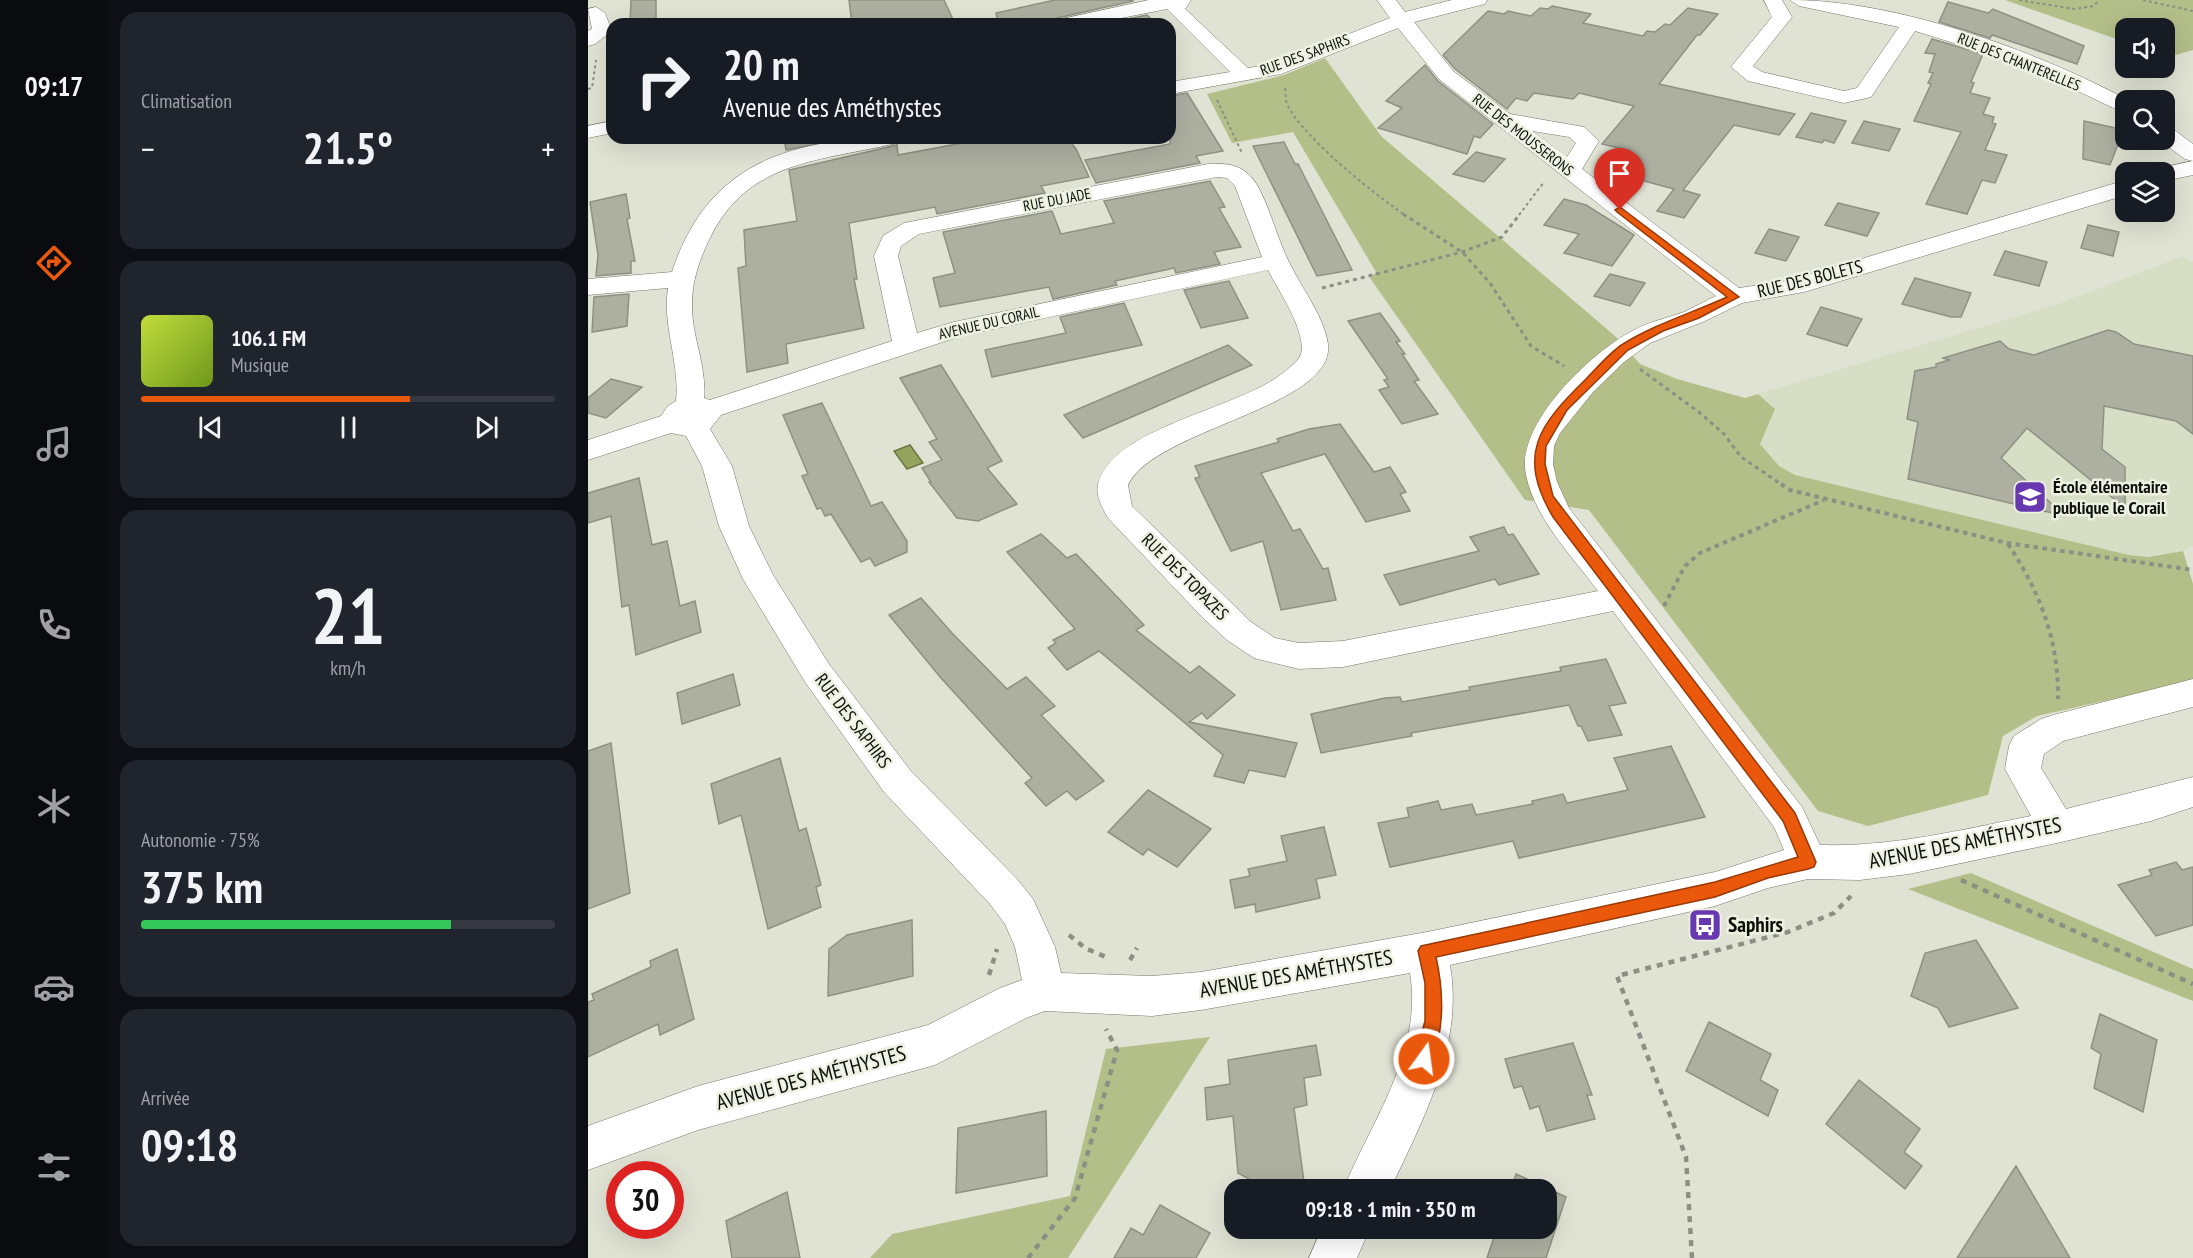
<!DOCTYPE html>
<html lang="fr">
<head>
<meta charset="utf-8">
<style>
	body { margin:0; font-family:"PT Sans Narrow",sans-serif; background:#20242c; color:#f1f3f6; height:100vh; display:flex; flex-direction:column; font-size:22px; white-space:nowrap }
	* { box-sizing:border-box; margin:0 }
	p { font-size:20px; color:#9ea1a6 }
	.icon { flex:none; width:33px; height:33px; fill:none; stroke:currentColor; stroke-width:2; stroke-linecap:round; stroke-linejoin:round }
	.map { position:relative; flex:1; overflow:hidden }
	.panel { display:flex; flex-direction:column; gap:12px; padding:12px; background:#0d0f14; width:480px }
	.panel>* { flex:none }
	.banner { position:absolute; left:18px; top:18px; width:570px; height:126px; border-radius:18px; box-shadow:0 6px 24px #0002; background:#171b24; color:#f1f3f6; overflow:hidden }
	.controls { position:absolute; left:1527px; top:18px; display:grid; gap:12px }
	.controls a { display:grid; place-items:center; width:60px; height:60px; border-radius:12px; background:#171b24; box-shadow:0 6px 24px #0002; font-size:30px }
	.speed { position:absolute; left:18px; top:1161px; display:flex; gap:12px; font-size:30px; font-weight:700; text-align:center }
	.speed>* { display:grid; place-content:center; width:78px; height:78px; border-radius:50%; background:#171b24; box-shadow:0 6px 24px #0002; line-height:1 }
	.speed .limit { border:9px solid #d22; background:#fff; color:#111 }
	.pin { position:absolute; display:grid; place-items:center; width:51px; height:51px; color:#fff; margin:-62px -26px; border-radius:50% 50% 50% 0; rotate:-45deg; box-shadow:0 0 6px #0007 }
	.pin .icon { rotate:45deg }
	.me { position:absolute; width:66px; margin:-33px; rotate:14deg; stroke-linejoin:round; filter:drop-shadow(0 0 4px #0008) }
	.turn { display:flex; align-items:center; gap:21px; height:126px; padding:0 18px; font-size:27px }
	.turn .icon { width:78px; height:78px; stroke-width:2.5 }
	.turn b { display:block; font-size:42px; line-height:51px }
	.big { font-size:45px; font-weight:800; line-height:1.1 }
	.panel .tile { flex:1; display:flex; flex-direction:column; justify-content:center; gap:9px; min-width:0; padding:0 21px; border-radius:18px; background:#20242c }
	.panel .dial { align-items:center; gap:0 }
	.dial b { font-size:78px; line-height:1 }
	.song { display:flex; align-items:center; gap:18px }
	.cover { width:72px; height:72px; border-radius:9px; background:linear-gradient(135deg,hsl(70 70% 55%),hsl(80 70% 35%)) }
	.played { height:6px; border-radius:3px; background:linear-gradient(90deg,#ea580c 65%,#363941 65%) }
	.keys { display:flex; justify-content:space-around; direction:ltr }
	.heat { display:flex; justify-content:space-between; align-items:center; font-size:33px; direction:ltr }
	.charge { height:9px; border-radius:4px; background:linear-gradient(90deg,#34c759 75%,#363941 0) }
	.trip { position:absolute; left:636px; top:1179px; width:333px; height:60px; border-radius:18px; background:#171b24; box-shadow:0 6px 24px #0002; font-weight:800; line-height:60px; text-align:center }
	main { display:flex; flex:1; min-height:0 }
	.tabs { display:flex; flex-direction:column; width:108px; justify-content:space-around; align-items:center; background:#090b0e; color:#9ea1a6 }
	.tabs .icon { width:42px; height:42px }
	.tabs .current { color:#ea580c }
	.tabs b { font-size:27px; color:#f1f3f6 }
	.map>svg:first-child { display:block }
	.built { fill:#d8dec6 }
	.green { fill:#b4be89 }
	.water { fill:#96a35c; stroke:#6d7743; stroke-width:1.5 }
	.building { fill:#adb0a1; stroke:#8e9182; stroke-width:1.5 }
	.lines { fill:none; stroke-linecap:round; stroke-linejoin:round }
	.minor-casing { stroke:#747769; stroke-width:1 }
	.path-far3 { stroke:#8d8f84; stroke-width:2; stroke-dasharray:3 3; stroke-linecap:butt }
	.path-far2 { stroke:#8d8f84; stroke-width:3; stroke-dasharray:4 4; stroke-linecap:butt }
	.path-far1 { stroke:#8d8f84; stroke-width:4; stroke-dasharray:4.5 4.5; stroke-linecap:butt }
	.path { stroke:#8d8f84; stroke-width:4.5; stroke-dasharray:6 6; stroke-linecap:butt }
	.minor { fill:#fff; fill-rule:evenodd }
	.route { fill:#ea580c; stroke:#983908; stroke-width:1.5 }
	.labels { text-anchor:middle; stroke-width:5; stroke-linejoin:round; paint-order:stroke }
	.far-street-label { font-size:15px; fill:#0e0f0a; stroke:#edf1e1 }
	.street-label { font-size:18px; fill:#0e0f0a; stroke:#edf1e1 }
	.poi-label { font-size:18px; font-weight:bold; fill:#0e0f0a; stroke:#edf1e1; text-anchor:start }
	.near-street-label { font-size:21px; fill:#0e0f0a; stroke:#edf1e1 }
	.near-poi-label { font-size:21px; font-weight:bold; fill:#0e0f0a; stroke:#edf1e1; text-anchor:start }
</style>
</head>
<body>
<main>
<nav class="tabs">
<b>09:17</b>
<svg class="icon current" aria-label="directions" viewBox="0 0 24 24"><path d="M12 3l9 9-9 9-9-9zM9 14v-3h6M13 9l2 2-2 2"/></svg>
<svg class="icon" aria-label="music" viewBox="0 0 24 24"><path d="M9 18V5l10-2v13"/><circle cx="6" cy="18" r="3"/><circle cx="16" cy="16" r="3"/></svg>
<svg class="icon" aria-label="phone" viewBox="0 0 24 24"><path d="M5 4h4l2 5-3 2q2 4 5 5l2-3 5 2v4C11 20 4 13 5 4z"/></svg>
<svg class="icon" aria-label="climate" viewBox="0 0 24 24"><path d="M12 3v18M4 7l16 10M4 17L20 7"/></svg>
<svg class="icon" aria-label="car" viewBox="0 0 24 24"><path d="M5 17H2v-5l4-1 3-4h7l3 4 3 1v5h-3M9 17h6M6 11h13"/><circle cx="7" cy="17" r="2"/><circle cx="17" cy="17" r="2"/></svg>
<svg class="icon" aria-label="filters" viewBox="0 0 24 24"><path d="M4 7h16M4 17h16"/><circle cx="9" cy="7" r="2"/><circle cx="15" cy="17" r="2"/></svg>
</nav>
<section class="panel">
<div class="tile"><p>Climatisation</p>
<div class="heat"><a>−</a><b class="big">21.5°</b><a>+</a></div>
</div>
<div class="tile">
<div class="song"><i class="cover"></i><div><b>106.1 FM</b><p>Musique</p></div></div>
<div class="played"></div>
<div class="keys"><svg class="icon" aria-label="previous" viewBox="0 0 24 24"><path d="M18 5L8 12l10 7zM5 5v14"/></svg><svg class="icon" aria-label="pause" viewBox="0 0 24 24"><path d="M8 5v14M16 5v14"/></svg><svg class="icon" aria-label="next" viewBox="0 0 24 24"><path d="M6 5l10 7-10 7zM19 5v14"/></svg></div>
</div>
<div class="tile dial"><b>21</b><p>km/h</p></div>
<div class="tile"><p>Autonomie · 75%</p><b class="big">375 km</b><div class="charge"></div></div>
<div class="tile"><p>Arrivée</p><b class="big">09:18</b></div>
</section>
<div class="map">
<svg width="1605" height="1258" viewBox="0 0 1605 1258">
	<rect width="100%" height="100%" fill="#e0e3d4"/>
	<polygon class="built" points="1595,256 1605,262 1605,546 1595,551 1560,557 1541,555 1207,475 1191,466 1172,444 1187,409 1170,394 1470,304"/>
	<g class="green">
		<polygon points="1417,0 1605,0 1605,50 1577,58 1576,28 1538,28 1537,42"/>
		<polygon points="737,58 793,136 1027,336 1052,364 1089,379 1157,398 1170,394 1187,409 1172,444 1191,466 1207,475 1541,555 1560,557 1595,551 1605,584 1605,681 1449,716 1415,736 1400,795 1280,826 1230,811 1001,510 937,500 782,278 788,272 705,132 644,143 619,94 696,75"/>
		<polygon points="1383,873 1605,969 1605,1001 1320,889"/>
		<polygon points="622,1037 480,1258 282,1258 304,1234 482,1196 518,1049"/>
	</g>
	<polygon class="water" points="322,445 335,463 319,469 306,451"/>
	<g class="building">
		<polygon points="43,0 68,0 68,24 42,24"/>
		<polygon points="261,0 356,0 367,24 264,24"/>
		<polygon points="467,0 544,0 545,1 469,18 464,24 410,24 408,13"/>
		<polygon points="1360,2 1400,13 1405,9 1496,46 1489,64 1404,35 1402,38 1351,22"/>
		<polygon points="964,6 1003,14 995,23 1055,36 1059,31 1067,32 1077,24 1082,25 1100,8 1130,14 1112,35 1109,35 1071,84 1207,114 1191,135 1146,125 1095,190 1112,195 1096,218 1069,211 1086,189 1034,175 1046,159 1031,155 1035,149 1014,144 1046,106 991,93 985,99 946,93 939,101 928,98 919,109 867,69 855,55 900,11 916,14 920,11 943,16 952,8 960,9"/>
		<polygon points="559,15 568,24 515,24"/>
		<polygon points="1344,39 1395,54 1383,82 1386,83 1382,93 1402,98 1395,114 1406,117 1404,123 1408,124 1397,150 1419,155 1407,183 1394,180 1379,214 1338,204 1373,132 1326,121 1343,84 1340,83 1345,73 1341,72 1347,54 1337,53"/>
		<polygon points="837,65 850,81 905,124 892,138 886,136 879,154 790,128 814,108 798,101"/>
		<polygon points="599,93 635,151 608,156 612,163 508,183 497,160 582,144 582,96"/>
		<polygon points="1223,113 1258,121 1246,143 1236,140 1234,143 1208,137"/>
		<polygon points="1276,121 1312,129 1301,151 1264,143"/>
		<polygon points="1496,121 1532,129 1529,138 1532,139 1522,165 1495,159"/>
		<polygon points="196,138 264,138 198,150"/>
		<polygon points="401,138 479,138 488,149 501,177 453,186 457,193 349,214 347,207 261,223 269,279 266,279 276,328 198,344 200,363 159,372 150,268 158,266 156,230 209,221 201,170 309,145 310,155"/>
		<polygon points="696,142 707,164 710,164 764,270 729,276 665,146"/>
		<polygon points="888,152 917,159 896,182 865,174"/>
		<polygon points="622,181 637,207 631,208 653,247 626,252 632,264 588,273 586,268 527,281 529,285 465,299 461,287 352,307 345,278 367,273 355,232 464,211 473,234 526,223 516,201"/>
		<polygon points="38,194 42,218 39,219 47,261 43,261 43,273 8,276 10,255 2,202"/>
		<polygon points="976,199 998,205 1046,235 1024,266 976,253 991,234 956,225"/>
		<polygon points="1250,203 1291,213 1279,236 1237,225"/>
		<polygon points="1500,225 1531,232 1525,256 1493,248"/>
		<polygon points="1181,229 1211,237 1198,261 1167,253"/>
		<polygon points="1417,251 1459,262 1451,286 1406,275"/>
		<polygon points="1022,274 1057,283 1042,306 1006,296"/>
		<polygon points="1327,278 1383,293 1373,317 1363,317 1314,304"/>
		<polygon points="641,281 660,318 613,328 596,290"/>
		<polygon points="41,294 39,326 4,332 6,297"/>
		<polygon points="536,303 554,345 404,377 397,350 478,333 472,317"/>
		<polygon points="1233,307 1274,319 1259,346 1219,334"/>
		<polygon points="792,313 812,341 808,342 817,354 814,354 831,380 826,381 850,414 814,424 791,390 801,387 796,380 800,379 760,321"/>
		<polygon points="1520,330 1528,332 1546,344 1605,356 1605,434 1588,421 1516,406 1514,449 1537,467 1537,508 1439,428 1413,458 1477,516 1320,479 1330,422 1319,419 1327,371 1348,367 1348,364 1361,360 1355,358 1412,341 1421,349 1446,355"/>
		<polygon points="640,345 664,365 495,438 476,415"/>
		<polygon points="353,365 414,461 399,468 429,504 390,521 369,518 341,482 343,482 334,468 354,460 341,442 349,439 312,378"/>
		<polygon points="23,379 54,387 18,418 0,413 0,398"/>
		<polygon points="234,403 283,506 294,502 319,541 319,552 287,566 282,558 273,562 243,514 237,516 233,508 229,509 214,476 220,474 195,415"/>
		<polygon points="752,424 786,472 802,467 818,492 812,494 822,511 778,522 737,454 673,473 705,531 712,529 735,569 740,568 748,600 693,610 675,541 643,551 607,478 612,477 607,466 691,442 689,439 721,429"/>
		<polygon points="51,478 64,545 79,541 92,606 107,601 113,632 48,655 41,605 34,607 23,516 0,523 0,493"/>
		<polygon points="916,527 920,535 925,534 951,574 911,585 907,579 812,605 796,575 891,551 882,537"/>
		<polygon points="453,534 479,558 488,554 556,625 548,630 602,673 611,666 647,695 619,719 614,713 601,722 709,743 697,777 661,770 656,783 626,776 635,755 511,651 479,670 460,648 468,643 465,640 487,629 419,552"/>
		<polygon points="333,598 364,633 419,689 438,677 467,706 453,715 516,781 488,800 479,791 458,806 437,783 444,778 353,678 301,615"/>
		<polygon points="1018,659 1038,703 1021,706 1034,735 1000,741 993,726 990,726 981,705 823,733 824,736 733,753 723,714 797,698 812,697 814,702 882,690 881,687 973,671 972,667"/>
		<polygon points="145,674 152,705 94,724 89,693"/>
		<polygon points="23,743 42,893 0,909 0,751"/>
		<polygon points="1083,746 1117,817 931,858 925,841 802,867 790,823 821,817 819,808 850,801 853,810 884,804 888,815 945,804 944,801 975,794 979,803 1040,790 1026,758"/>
		<polygon points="192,758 211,831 218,828 233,885 228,887 233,907 180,929 153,815 131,824 123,784"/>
		<polygon points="560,790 623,829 589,867 560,849 555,855 520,832"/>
		<polygon points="736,827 748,875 728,879 732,898 668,912 667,904 647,908 642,880 662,876 660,869 699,861 693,836"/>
		<polygon points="1588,862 1594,870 1605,867 1605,925 1568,936 1530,885 1564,875 1561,870"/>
		<polygon points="324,920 325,976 240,996 241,949 259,935"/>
		<polygon points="1388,940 1430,1008 1361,1027 1350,1008 1323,996 1337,953"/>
		<polygon points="89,949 106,1019 72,1035 70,1024 0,1057 0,1002 6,1000 4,994 63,967 62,961"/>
		<polygon points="1512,1014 1569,1040 1555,1112 1506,1088 1513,1054 1503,1048"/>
		<polygon points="1121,1022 1183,1054 1172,1080 1190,1090 1180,1116 1098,1071"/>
		<polygon points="985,1043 1004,1095 999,1095 1007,1119 959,1131 951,1106 942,1109 934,1086 926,1088 917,1059"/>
		<polygon points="728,1045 733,1075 716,1078 719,1105 706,1108 716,1182 679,1189 650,1173 645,1116 619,1120 617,1088 642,1084 640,1060"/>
		<polygon points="1271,1080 1332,1129 1316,1152 1334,1166 1317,1189 1238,1124"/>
		<polygon points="458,1111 459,1176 368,1193 370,1128"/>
		<polygon points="1428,1166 1482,1258 1369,1258"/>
		<polygon points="928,1174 978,1197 958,1258 899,1258 909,1228 958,1228 958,1190 923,1190"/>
		<polygon points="199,1192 212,1258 144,1258 138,1221"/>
		<polygon points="572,1205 622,1233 608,1258 526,1258 543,1228 555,1235"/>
	</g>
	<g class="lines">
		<g class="minor-casing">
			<g id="minor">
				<path d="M561 0H603L597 9 660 68 681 65 802 18 789 0H808L817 12 864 0H899L897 4 826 22 865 71 922 114 996 127 1011 141 994 169 1151 288 1199 281 1538 180V195L1216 292 1154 303 1117 321 1062 343 1036 362 1005 392 972 433 966 446 965 464 969 482 981 508 1214 807 1232 845C1304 847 1373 830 1443 816L1417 769 1421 746 1426 736 1453 719 1465 715 1605 679V707L1475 741 1456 754 1453 768 1478 809 1605 777V807L1563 821 1469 843 1321 874 1272 880 1220 879 1180 888 1127 906 862 965C876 1045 835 1119 802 1190H755C784 1120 835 1052 822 973L613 1010 564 1016 457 1011 438 1018 347 1065 110 1130 0 1170V1126L110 1086 340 1025 412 988 434 980 427 947 417 924 401 903 296 792 217 682 155 579 131 526 114 466 98 436 83 433 0 460V440L73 416 80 406 88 401C92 362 74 326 80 288L0 295V279L84 272C120 161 205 138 312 138L309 143C235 161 160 159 122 238 112 258 104 281 104 303 103 336 119 365 116 398L122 400 304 341 286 256 295 236 316 223 620 164C659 161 668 178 681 211 688 230 694 249 703 266 715 290 736 317 740 344 748 407 566 429 540 485L544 506 663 622 687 638 711 643 755 641 1010 591C984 556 947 519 938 475 927 424 1003 353 1044 331 1060 322 1079 318 1096 312 1107 307 1117 301 1128 296L851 79 810 28 693 74 582 94V82L642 72 579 9 503 24H466L469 20ZM944 131 981 137 988 143 979 157ZM629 177 639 178 647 186 674 257 366 322 329 333 310 256 313 246 331 234ZM680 270C690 290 719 332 713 354 711 360 706 364 701 368 658 409 525 425 510 484 507 496 515 509 520 518L615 618 639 640 666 658 711 669 755 667 1025 611 1186 827 1196 850 1127 872 839 932 613 972 564 976 473 973 467 947 445 899 429 879 322 770 241 664 185 575 161 526 144 466 122 429 133 415 373 336Z"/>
				<path d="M1176 0H1194L1204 17 1165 66 1174 72 1256 91 1269 88 1311 27 1211 6 1202 0C1308 0 1446 50 1540 100H1538V114L1454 74 1414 58 1327 31 1283 97 1256 103 1160 81 1143 67 1184 17Z"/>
				<polygon points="8,7 17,13 24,31 7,44 0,46 0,31 4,29 0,9"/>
				<polygon points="24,121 24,133 0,138 0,126"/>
				<polygon points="1576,127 1584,128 1605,144 1605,161 1597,159 1571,140 1576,140"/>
				<polygon points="1605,161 1605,175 1576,181 1576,172 1566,172 1568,169"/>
				<polygon points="734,1228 782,1228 769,1258 721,1258"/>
			</g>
		</g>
		<g class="path-far3">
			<polyline points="1431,0 1486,9 1506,6 1511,0"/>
			<polyline points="1555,0 1605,11"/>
			<path d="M697 88C698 94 697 101 700 106 716 138 787 195 817 215"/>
			<polyline points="0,89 4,88 8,60"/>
			<polyline points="629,100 654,153"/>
			<polyline points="931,215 956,182"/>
		</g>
		<g class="path-far2">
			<polyline points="815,214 874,252 902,283 943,346 976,366"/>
			<polyline points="734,288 874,252 914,237 932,214"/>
			<polyline points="1052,369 1112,413 1136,434 1153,457 1196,486"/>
		</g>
		<g class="path-far1">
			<polyline points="1193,484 1202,490 1419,543 1605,570"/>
			<path d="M1420 544C1452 592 1471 641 1470 699"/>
			<polyline points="1076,606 1097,566 1112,553 1236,500"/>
		</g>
		<g class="path">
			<polyline points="1373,880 1605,984"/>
			<polyline points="481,935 497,948 518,957"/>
			<polyline points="542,960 549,948"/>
			<polyline points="401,975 409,949"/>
			<polyline points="440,1258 487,1198 529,1050 518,1029"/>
			<polyline points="1104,1258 1098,1157 1029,976 1200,932 1246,913 1263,896"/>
		</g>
		<use href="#minor" class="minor"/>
	</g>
	<path class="route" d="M1032 207 1151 297 1111 318 1075 331 1040 350 979 410 958 446 957 464 965 496 1207 813 1228 862 1226 867 1220 869 1180 878 1127 897 848 957C856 993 857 1030 842 1065L836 1068 830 1065 827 1059 837 1021V983L830 951 833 946 1127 882 1210 857 1195 821 965 517C928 454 951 425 998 379 1009 368 1021 353 1035 344 1067 324 1104 313 1139 297L1029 212 1027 210Z"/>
	<defs>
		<g id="school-square" transform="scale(1.725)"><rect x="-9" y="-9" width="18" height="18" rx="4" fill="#6838b0" stroke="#edf1e1"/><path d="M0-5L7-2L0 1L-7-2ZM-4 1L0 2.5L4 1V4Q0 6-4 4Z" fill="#fff"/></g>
		<g id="bus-square" transform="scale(1.725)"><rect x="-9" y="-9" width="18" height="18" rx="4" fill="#6838b0" stroke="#edf1e1"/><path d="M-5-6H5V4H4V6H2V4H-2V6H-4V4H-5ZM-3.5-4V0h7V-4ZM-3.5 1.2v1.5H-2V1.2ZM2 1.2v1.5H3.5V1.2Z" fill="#fff"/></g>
	</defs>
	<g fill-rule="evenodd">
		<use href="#school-square" x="1442" y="497"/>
		<use href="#bus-square" x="1117" y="925"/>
	</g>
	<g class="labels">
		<g class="far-street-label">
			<text transform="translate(717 55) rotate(-20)" y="5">RUE DES SAPHIRS</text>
			<text transform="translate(1431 62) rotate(22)" y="5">RUE DES CHANTERELLES</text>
			<text transform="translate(935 135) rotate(38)" y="5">RUE DES MOUSSERONS</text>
			<text transform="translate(469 200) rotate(-11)" y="5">RUE DU JADE</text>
			<text transform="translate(401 323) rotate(-13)" y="5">AVENUE DU CORAIL</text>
		</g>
		<g class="street-label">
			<text transform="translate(1222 279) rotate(-14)" y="6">RUE DES BOLETS</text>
			<text transform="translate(597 577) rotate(45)" y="6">RUE DES TOPAZES</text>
			<text transform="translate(265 721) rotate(53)" y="6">RUE DES SAPHIRS</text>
		</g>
		<g class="poi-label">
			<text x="1465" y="493">École élémentaire<tspan x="1465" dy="21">publique le Corail</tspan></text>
		</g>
		<g class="near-street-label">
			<text transform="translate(1377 843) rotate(-11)" y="7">AVENUE DES AMÉTHYSTES</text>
			<text transform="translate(708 974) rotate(-10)" y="7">AVENUE DES AMÉTHYSTES</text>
			<text transform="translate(223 1078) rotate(-15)" y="7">AVENUE DES AMÉTHYSTES</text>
		</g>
		<g class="near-poi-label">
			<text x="1140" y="932">Saphirs</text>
		</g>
	</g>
</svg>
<div class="controls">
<a><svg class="icon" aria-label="sound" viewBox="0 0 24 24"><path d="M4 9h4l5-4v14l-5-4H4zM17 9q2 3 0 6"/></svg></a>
<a><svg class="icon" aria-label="search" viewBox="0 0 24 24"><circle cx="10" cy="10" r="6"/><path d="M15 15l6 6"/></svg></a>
<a><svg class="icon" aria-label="layers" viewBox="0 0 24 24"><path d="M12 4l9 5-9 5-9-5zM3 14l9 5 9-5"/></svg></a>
</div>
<div class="speed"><div class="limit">30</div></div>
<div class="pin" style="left:1032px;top:210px;background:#d93025"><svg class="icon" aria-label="arrive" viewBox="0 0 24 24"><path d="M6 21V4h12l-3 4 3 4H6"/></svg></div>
<svg class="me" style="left:836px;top:1059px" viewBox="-20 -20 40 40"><circle r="17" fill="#ea580c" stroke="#fff" stroke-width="3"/><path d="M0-11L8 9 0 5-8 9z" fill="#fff"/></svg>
<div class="trip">09:18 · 1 min · 350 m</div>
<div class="banner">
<div class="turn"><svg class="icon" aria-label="right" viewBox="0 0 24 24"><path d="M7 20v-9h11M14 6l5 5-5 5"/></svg><div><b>20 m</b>Avenue des Améthystes</div></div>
</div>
</div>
</main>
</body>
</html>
